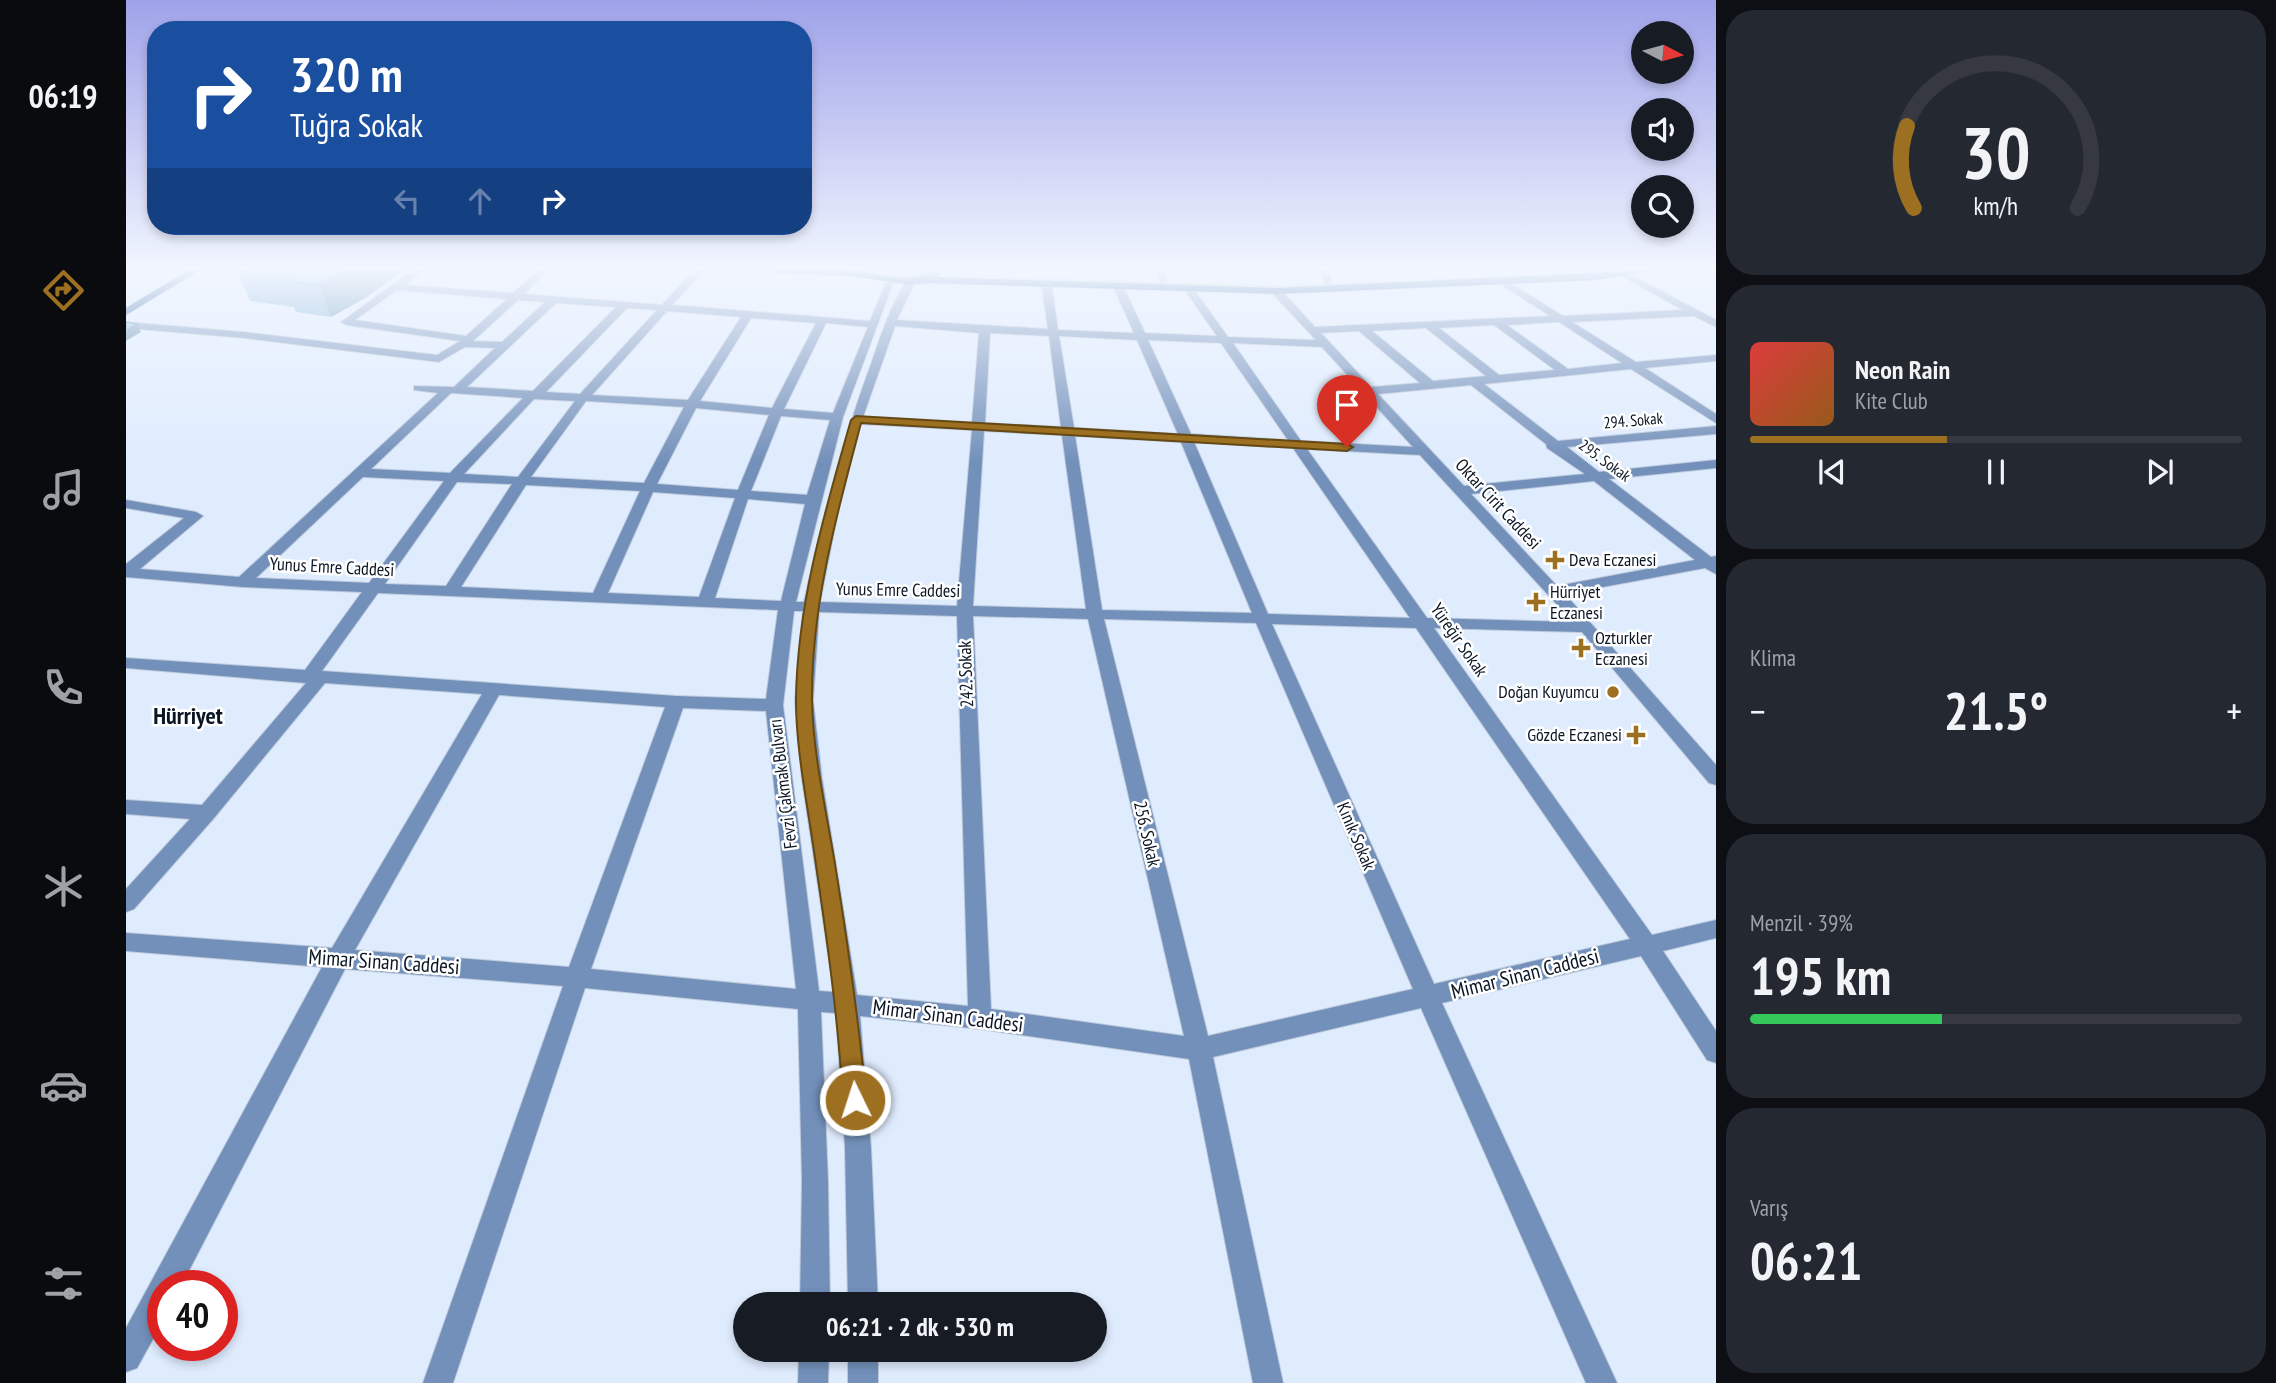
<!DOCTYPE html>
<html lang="tr">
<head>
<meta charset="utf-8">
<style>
	body { margin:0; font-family:"PT Sans Narrow",sans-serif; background:#242831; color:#f1f3f6; height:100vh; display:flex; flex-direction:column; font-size:26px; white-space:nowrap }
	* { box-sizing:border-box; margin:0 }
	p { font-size:23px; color:#9ea1a6 }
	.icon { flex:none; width:38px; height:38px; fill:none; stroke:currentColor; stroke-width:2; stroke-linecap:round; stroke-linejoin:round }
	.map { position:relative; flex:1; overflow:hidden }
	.drawer { display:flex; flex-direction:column; gap:10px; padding:10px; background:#0d0f14; width:560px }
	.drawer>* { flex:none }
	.hud { position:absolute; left:21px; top:21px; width:665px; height:214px; border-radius:28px; box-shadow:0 4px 10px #0003; background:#1a4fa0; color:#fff; overflow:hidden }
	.needle { width:46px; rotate:96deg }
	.tools { position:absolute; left:1505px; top:21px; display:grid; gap:14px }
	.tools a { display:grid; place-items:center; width:63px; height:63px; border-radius:50%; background:#171b24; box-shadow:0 4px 10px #0003; font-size:35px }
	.speed { position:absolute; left:21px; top:1270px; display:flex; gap:14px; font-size:35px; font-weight:700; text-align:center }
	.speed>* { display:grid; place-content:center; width:91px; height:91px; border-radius:50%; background:#171b24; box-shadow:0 4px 10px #0003; line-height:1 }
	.speed .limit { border:10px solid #d22; background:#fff; color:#111 }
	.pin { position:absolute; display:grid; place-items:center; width:60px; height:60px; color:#fff; margin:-72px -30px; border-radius:50% 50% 50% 0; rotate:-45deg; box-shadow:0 0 7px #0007 }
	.pin .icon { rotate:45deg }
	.me { position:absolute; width:77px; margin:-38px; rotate:356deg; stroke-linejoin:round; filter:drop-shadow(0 0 5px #0008) }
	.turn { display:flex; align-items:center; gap:24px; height:147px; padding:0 28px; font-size:32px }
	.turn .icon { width:91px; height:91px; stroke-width:2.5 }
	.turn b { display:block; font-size:49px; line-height:60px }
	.lanes { display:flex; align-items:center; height:66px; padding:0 28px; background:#0003; justify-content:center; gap:35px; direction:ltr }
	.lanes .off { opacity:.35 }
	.big { font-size:52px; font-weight:600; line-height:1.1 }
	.drawer .card { flex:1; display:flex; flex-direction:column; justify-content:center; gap:10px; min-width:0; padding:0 24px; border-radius:28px; background:#242831 }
	.drawer .dial { align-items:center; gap:0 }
	.dial svg { height:182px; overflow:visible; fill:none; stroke:#363941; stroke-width:7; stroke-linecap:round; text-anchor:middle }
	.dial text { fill:#f1f3f6; stroke:none }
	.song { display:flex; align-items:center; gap:21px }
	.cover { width:84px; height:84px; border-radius:10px; background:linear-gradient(135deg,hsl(0 70% 55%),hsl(30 70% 35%)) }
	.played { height:7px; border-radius:4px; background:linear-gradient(90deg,#9c7020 40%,#363941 40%) }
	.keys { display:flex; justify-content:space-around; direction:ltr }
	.heat { display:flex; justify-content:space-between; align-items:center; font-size:38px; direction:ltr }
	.charge { height:10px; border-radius:5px; background:linear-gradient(90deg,#34c759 39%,#363941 0) }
	.trip { position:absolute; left:607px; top:1292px; width:374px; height:70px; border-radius:35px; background:#171b24; box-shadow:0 4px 10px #0003; font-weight:600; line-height:70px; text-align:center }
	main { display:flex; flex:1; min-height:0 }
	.tabs { display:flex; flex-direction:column; width:126px; justify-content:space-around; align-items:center; background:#090b0e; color:#9ea1a6 }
	.tabs .icon { width:49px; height:49px }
	.tabs .active { color:#9c7020 }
	.tabs b { font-size:32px; color:#f1f3f6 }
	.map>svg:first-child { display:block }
	.green { fill:#99c689 }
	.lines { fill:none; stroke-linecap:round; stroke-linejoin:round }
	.minor-casing { stroke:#bdcadb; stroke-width:2 }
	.major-casing { stroke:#bdcadb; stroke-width:2 }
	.minor { fill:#7390ba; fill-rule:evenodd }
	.major { fill:#08428a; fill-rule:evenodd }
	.wall { fill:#6ca8ce }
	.shaded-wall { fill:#5888a7 }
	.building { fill:#7ec3ef; stroke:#5888a7; stroke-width:2 }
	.route { fill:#9c7020; stroke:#654915; stroke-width:2 }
	.poi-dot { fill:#9c7020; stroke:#fff; stroke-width:2.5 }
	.labels { text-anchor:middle; stroke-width:5; stroke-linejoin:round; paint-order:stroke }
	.far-street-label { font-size:16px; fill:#0b1625; stroke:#fff }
	.street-label { font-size:18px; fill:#0b1625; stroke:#fff }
	.poi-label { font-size:18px; fill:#0b1625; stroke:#fff; text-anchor:start }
	.near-street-label { font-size:21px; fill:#0b1625; stroke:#fff }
	.district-label { font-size:24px; font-weight:bold; fill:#0b1625; stroke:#fff }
</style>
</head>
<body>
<main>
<nav class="tabs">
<b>06:19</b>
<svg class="icon active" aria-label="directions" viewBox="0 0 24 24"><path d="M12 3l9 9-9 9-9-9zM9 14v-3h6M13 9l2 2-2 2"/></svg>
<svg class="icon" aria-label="music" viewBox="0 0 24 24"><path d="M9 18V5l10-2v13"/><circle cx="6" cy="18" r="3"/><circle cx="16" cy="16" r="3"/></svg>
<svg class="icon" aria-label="phone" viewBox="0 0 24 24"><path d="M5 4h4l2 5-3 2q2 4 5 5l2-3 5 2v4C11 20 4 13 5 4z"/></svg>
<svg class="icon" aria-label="climate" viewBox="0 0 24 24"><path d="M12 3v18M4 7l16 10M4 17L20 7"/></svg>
<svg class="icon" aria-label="car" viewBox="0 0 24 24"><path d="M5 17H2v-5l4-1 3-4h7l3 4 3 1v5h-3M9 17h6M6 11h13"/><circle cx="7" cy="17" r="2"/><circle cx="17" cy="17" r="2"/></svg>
<svg class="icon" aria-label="filters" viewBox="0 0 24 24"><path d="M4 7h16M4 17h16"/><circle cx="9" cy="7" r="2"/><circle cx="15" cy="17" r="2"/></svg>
</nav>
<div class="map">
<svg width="1590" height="1383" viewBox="0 0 1590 1383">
	<rect width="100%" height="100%" fill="#dfecfe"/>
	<polygon class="green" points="1508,270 1491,273 1153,289 816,275 1154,286"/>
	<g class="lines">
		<g class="minor-casing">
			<g id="minor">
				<path d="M287 270H298L279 285 387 293 413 270H423L398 294 536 305 568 270H578L546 305 744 321 761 280 769 278 717 417 670 602H678C696 521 716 442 745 364 755 335 764 306 781 280L789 282 771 320 922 329 915 282 920 279 925 282 932 330 1008 333 987 286 992 283 997 286 1019 333 1091 336 1058 289 1063 286 1066 287 1102 337 1190 340 1146 293V289H1154L1189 327 1424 316 1373 283V279L1376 278 1437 316 1557 310 1495 276V272L1498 271 1590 320V327L1568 316 1446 322 1510 362 1590 355V361L1519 368 1590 414V423L1505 369 1358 384 1432 441 1590 426V434L1441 447 1473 472 1590 460V468L1483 479 1585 557 1590 556V574L1579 568 1439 594 1590 765V785L1583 783 1456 632 1308 628 1526 935 1590 920V938L1537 951 1590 1031V1063L1581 1060 1515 956 1316 1003 1491 1383H1460L1295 1008 1087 1057 1157 1383H1127L1063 1059 854 1029 734 1016 745 1148 752 1304H722L719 1148 710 1013 695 1012 702 1181 704 1304H674L676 1181 672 1009 459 988 327 1383H297L437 986 219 969 55 1286H37V1321L11 1368 0 1372V1328L196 967 0 951V933L206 948 356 694 199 683 88 818 8 909 0 912V889L64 819 0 814V800L76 805 180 683 0 668V658L179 670 236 592 117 587 0 577V564L58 518 0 508V500L70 512 77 516 14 569 113 577 312 393 288 390V386L328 387 369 348 339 347 313 362 118 338 0 328V322L118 332 311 355 334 341 220 325 215 322ZM271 290 381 299 340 336 229 320ZM392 300 419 302 376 342 347 341ZM430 303 490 307 407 391 341 387ZM501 308 531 310 454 394 420 392ZM541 311 615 317 562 400 466 395ZM625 318 690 323 646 408 574 401ZM1433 322 1496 363 1442 369 1381 325ZM700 323 742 327 707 413 658 409ZM1368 325 1429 370 1373 375 1313 328ZM769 326 853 333 846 423 737 417ZM1300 328 1360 376 1307 381 1246 331ZM1233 331 1294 383 1245 387 1195 333ZM864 333 923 336 935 427 859 423ZM933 336 1011 340 1052 434 948 428ZM1022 340 1095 343 1162 440 1065 434ZM1107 343 1196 347 1287 447 1175 441ZM1345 385 1420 444 1421 448 1459 474 1338 486 1252 394ZM325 393 397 398 324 473 245 469ZM408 399 449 401 392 477 338 474ZM460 401 558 407 518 483 405 477ZM570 408 643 415 612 490 531 484ZM655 416 704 420 681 495 625 491ZM735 424 846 430 831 606 694 602 713 506ZM858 431 936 435 960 609 847 606ZM949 436 1055 442 1126 613 976 610ZM1068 442 1167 448 1284 618 1142 614ZM1181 449 1294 455 1447 622 1301 618ZM237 477 318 481 243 583 130 578ZM1468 481 1569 560 1431 586 1345 494ZM331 482 386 484 320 586 259 584ZM400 485 514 491 467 593 335 587ZM527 492 609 498 573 597 482 593ZM622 499 679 504 655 601 589 598ZM252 593 652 610 640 699 550 696 196 671ZM668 611H677L669 701 676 779 708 992 693 991 657 705ZM693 612 831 616 842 1006 731 995 696 779 687 701ZM847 616 962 619 1058 1036 865 1009ZM978 619 1130 623 1287 989 1082 1036ZM1146 624 1290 628 1504 939 1308 984ZM373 695 539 707 443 967 229 950ZM557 708 640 711 670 989 465 969Z"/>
				<polygon points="1030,270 1040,270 1040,282 1034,282"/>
				<polygon points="1194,270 1204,270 1205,284 1199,284"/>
				<polygon points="673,1349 703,1349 702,1383 672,1383"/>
				<rect x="722" y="1349" width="30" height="34"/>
			</g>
		</g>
		<g class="major-casing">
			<g id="major">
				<polygon points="63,270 74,270 0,315 0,308"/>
				<path d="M647 270C672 269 699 268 724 270 760 273 775 285 810 271L815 274 811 277 1150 288 1529 270 1470 280 1150 294 801 283 784 285 726 276 652 273Z"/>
			</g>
		</g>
		<use href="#minor" class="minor"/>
		<use href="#major" class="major"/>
	</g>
	<polygon class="wall" points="111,270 279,270 239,298 205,317 170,312 168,307 124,301"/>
	<g class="shaded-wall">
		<polygon points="223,270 279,270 239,298 205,317 193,285"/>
		<polygon points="11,324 15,332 0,341 0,331"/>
	</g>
	<g class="building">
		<polygon points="111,270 223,270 193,285 158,281 165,277"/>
		<polygon points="0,322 11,324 0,331"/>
	</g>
	<linearGradient id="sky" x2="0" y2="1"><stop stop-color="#9fa2e8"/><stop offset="0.58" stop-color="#f1f6ff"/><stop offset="1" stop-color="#f1f6ff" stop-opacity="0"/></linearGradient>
	<rect width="1590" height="463" fill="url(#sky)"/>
	<path class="route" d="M730 416 1221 444 1227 447 1221 451 735 423C711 513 685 606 686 700 687 752 699 806 708 858 721 939 733 1018 740 1100L737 1108 729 1111 720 1108 717 1100C712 1018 701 939 689 858 682 806 670 752 670 700 671 604 699 511 725 420Z"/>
	<g class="poi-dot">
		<path d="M1425.5 549.5h7v7h7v7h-7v7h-7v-7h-7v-7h7z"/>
		<path d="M1406.5 591.5h7v7h7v7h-7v7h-7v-7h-7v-7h7z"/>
		<path d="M1451.5 637.5h7v7h7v7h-7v7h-7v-7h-7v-7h7z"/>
		<circle cx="1487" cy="692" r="7"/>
		<path d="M1506.5 724.5h7v7h7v7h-7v7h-7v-7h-7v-7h7z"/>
	</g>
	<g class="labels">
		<g class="far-street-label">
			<text transform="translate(1507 420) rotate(-5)" y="6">294. Sokak</text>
			<text transform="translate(1479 460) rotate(36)" y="6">295. Sokak</text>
		</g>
		<g class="street-label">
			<text transform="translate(1372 504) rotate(47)" y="6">Oktar Cirit Caddesi</text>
			<text transform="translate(206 567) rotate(3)" y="6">Yunus Emre Caddesi</text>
			<text transform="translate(772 590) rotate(1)" y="6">Yunus Emre Caddesi</text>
			<text transform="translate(1333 640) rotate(55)" y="6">Yüreğir Sokak</text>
			<text transform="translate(840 674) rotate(-92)" y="6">242. Sokak</text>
			<text transform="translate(657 784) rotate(-97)" y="6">Fevzi Çakmak Bulvarı</text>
			<text transform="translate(1021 834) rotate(77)" y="6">256. Sokak</text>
			<text transform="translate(1230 836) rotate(67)" y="6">Kınık Sokak</text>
		</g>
		<g class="poi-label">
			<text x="1443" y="566">Deva Eczanesi</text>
			<text x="1424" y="598">Hürriyet<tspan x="1424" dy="21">Eczanesi</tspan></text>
			<text x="1469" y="644">Ozturkler<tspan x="1469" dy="21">Eczanesi</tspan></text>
			<text x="1473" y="698" text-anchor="end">Doğan Kuyumcu</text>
			<text x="1496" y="741" text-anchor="end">Gözde Eczanesi</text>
		</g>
		<g class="near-street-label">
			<text transform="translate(258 962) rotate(4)" y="7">Mimar Sinan Caddesi</text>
			<text transform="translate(1399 974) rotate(-14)" y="7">Mimar Sinan Caddesi</text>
			<text transform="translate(822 1016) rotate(7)" y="7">Mimar Sinan Caddesi</text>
		</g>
		<g class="district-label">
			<text x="62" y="724">Hürriyet</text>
		</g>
	</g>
</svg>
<div class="tools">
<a><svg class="needle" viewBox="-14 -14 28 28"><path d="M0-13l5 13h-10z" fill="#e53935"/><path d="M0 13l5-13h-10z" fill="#9ea1a6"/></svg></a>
<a><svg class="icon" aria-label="sound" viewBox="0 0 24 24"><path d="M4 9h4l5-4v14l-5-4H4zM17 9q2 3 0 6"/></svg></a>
<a><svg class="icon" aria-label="search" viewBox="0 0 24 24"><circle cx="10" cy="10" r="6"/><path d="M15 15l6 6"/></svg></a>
</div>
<div class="speed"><div class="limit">40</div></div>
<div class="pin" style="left:1221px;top:447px;background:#d93025"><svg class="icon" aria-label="arrive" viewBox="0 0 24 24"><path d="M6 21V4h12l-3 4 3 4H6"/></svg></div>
<svg class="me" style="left:729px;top:1100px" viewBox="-20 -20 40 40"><circle r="17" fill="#9c7020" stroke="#fff" stroke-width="3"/><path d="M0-11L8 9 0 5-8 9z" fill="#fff"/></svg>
<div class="trip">06:21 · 2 dk · 530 m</div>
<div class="hud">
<div class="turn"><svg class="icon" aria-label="right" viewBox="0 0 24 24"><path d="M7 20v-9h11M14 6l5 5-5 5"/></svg><div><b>320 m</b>Tuğra Sokak</div></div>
<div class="lanes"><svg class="icon off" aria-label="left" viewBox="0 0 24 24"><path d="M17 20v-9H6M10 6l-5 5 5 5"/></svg><svg class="icon off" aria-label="ahead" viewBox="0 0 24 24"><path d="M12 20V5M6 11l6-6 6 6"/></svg><svg class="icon" aria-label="right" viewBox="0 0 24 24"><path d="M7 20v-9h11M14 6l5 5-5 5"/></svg></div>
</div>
</div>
<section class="drawer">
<div class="card dial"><svg viewBox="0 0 100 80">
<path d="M14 69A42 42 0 1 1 86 69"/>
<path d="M14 69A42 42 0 0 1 11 33" stroke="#9c7020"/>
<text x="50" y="56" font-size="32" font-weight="700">30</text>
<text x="50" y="72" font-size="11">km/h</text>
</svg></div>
<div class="card">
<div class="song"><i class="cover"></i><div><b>Neon Rain</b><p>Kite Club</p></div></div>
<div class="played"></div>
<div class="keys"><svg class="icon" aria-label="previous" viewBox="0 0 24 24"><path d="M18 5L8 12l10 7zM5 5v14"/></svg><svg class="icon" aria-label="pause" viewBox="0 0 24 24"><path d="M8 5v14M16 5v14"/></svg><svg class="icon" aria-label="next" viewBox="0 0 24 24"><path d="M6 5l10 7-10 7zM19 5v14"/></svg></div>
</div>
<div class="card"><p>Klima</p>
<div class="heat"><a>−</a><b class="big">21.5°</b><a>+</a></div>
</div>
<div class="card"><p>Menzil · 39%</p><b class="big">195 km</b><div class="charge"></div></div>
<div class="card"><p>Varış</p><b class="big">06:21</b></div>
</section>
</main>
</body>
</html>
